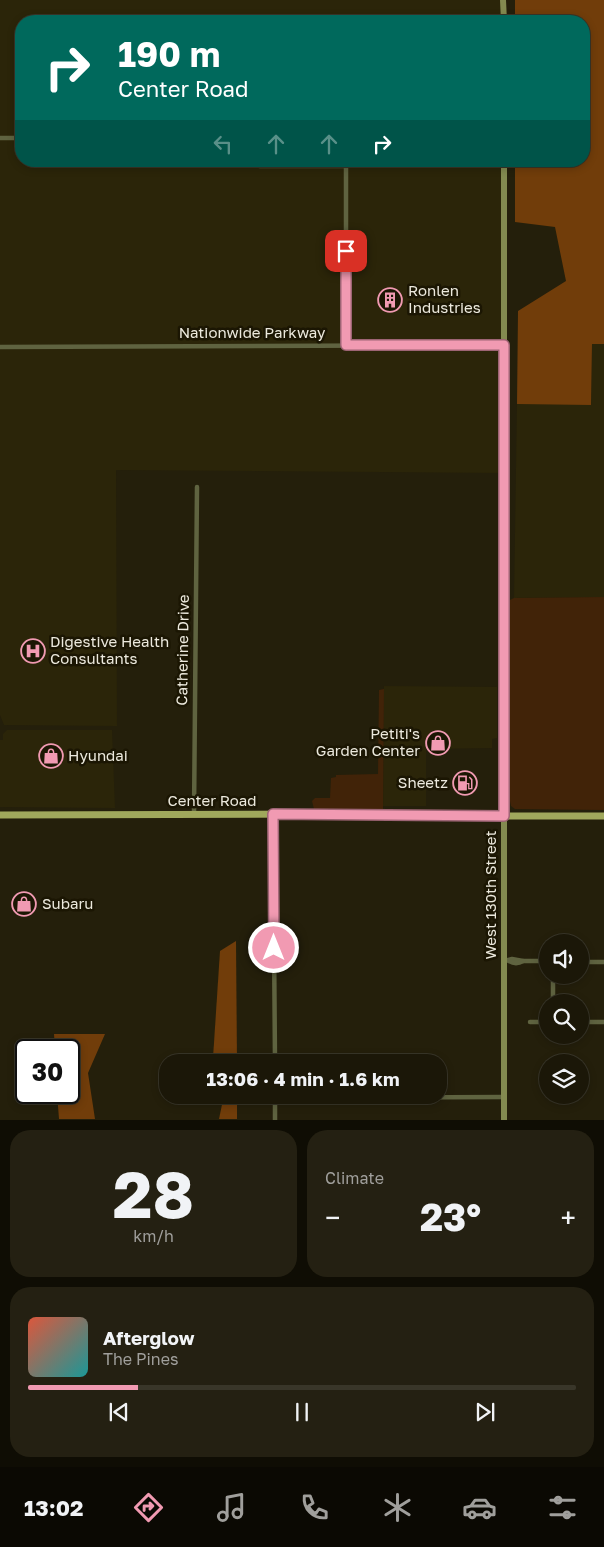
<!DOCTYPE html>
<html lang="en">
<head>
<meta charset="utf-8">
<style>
	body { margin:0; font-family:"Golos Text",sans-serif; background:#242012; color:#f1f3f6; height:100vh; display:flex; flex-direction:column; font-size:19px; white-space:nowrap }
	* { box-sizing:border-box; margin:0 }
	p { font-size:16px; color:#a09f9c }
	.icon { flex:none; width:28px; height:28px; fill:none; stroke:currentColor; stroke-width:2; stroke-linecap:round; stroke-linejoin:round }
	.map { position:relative; height:1120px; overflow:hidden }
	.drawer { display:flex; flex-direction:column; gap:10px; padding:10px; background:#0f0d04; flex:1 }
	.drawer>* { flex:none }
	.top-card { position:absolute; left:15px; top:15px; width:575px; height:152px; border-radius:20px; box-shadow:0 2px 8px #0003,0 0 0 1px #393629; background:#00695c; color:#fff; overflow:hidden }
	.controls { position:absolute; left:539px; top:934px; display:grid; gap:10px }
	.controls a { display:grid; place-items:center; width:50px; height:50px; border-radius:50%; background:#1b1708; box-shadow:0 2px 8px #0003,0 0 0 1px #393629; font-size:25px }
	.speed { position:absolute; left:15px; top:1039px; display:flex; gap:10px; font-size:25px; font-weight:700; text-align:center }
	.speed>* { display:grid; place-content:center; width:65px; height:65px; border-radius:50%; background:#1b1708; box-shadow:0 2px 8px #0003,0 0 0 1px #393629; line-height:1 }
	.speed .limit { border:2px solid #111; border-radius:8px; background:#fff; color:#111 }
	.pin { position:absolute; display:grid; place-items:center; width:42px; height:42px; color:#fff; margin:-21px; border-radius:10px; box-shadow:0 2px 8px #0006 }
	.me { position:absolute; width:55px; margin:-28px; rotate:0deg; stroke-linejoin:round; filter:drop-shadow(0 0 4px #0008) }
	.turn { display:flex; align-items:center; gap:18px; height:105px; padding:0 20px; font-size:22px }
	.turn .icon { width:65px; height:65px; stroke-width:2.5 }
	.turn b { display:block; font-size:35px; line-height:42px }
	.lanes { display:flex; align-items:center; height:48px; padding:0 20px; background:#0003; justify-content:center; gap:25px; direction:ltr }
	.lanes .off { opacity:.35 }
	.big { font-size:38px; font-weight:700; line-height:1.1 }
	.drawer .tile { flex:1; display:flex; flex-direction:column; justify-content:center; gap:8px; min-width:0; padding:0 18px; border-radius:20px; background:#242012 }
	.drawer .dial { align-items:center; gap:0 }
	.dial b { font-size:65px; line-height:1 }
	.song { display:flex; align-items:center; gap:15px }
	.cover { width:60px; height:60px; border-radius:8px; background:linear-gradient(135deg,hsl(10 70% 55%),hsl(180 70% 35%)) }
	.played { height:5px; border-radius:2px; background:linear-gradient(90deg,#f19ab2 20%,#393629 20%) }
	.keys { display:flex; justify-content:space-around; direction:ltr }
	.heat { display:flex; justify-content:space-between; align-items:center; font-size:28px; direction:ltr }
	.drawer .tiles { flex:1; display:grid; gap:10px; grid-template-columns:1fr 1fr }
	.tile:last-child { grid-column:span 2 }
	.trip { position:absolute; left:159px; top:1054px; width:288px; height:50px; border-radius:20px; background:#1b1708; box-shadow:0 2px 8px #0003,0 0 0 1px #393629; font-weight:700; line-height:50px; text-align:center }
	.menu { display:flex; height:80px; justify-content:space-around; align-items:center; background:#0b0903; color:#a09f9c }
	.menu .icon { width:35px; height:35px }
	.menu .on { color:#f19ab2 }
	.menu b { font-size:22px; color:#f1f3f6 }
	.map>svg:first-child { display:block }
	.built { fill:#2b2509 }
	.green { fill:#412308 }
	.forest { fill:#713d0a }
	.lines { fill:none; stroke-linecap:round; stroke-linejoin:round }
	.street { stroke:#5f6340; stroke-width:4.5 }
	.secondary { stroke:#838a50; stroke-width:6 }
	.primary { stroke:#a0a85c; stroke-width:7 }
	.route-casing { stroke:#9d6474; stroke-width:12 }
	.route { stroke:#f19ab2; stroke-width:9 }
	.labels { text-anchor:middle; stroke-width:5; stroke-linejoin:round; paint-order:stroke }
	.poi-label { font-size:15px; fill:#ece9dd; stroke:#1b1603; text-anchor:start }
	.street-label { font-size:15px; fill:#ece9dd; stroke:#1b1603 }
</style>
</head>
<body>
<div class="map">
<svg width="604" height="1120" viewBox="0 0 604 1120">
	<rect width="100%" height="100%" fill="#241f0b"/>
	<g class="built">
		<polygon points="0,0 503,0 503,21 21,21 21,161 504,161 504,473 116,470 117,726 4,725 0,715"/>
		<polygon points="592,343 604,344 604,597 514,598 517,404 591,404"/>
		<polygon points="384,686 497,687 497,738 492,739 492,748 426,749 426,806 383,806"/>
		<polygon points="7,730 112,730 115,808 0,807 0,740 3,740 3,734"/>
	</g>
	<g class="green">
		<polygon points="604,597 604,810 515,809 511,806 510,801 510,600 514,598"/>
		<polygon points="384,689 383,809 314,809 312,801 315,798 330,798 331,778 336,777 336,775 378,774 379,690"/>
	</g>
	<g class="forest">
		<polygon points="515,0 604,0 604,344 592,344 591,405 517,404 518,311 566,281 555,227 515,222 515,161 584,161 584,21 515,21"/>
		<polygon points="236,941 237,1062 216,1062 213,1058 220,951"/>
		<polygon points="54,1034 105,1034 88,1073 95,1119 59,1119 57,1093 69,1092 69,1050 55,1050"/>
		<polygon points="224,1095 237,1095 237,1119 219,1119"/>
	</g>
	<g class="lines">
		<g class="street">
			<polyline points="0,138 21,138"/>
			<polyline points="228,161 260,166 346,166 346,345"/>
			<polyline points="0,347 504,345"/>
			<polyline points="194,814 197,487"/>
			<polyline points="273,814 275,1062"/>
			<polyline points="504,961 512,959 523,961 548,961"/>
			<path d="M509 961C514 964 518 964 523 961"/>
			<polyline points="580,962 604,962"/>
			<polyline points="553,1002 553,975"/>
			<polyline points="530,1022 548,1022"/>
			<polyline points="580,1022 604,1022"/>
			<polyline points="275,1096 275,1120"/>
			<polyline points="275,1098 504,1097"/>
		</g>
		<g class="secondary">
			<polyline points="503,0 504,21"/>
			<polyline points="504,1120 504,161"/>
		</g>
		<polyline class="primary" points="0,815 310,814 430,816 604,816"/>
	</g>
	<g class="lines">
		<g class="route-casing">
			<polyline id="route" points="274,948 273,814 504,816 504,345 346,345 346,251"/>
		</g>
		<use href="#route" class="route"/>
	</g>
	<defs>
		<g id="building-ring" transform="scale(1.25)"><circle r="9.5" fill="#1b1603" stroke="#f19ab2" stroke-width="1.5"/><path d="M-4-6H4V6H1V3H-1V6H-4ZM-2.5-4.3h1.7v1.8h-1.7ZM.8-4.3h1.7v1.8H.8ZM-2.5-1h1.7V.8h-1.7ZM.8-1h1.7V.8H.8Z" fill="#f19ab2"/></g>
		<g id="hospital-ring" transform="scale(1.25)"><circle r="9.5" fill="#1b1603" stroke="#f19ab2" stroke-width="1.5"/><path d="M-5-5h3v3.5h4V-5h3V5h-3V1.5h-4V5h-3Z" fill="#f19ab2"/></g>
		<g id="shop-ring" transform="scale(1.25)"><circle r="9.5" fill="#1b1603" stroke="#f19ab2" stroke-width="1.5"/><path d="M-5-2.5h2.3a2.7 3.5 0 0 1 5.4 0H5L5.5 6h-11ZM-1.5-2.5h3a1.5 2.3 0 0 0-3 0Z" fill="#f19ab2"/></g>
		<g id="fuel-ring" transform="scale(1.25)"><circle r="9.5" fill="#1b1603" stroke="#f19ab2" stroke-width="1.5"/><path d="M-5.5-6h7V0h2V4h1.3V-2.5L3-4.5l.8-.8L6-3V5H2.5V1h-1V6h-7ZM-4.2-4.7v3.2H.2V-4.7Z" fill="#f19ab2"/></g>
	</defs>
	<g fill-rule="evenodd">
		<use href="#building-ring" x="390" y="300"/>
		<use href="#hospital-ring" x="33" y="651"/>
		<use href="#shop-ring" x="438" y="743"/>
		<use href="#shop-ring" x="51" y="756"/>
		<use href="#fuel-ring" x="465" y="783"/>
		<use href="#shop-ring" x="24" y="904"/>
	</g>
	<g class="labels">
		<g class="poi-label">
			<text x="408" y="296">Ronlen<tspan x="408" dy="17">Industries</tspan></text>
			<text x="50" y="647">Digestive Health<tspan x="50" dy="17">Consultants</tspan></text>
			<text x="420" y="739" text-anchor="end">Petiti's<tspan x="420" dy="17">Garden Center</tspan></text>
			<text x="68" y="761">Hyundai</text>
			<text x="448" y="788" text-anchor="end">Sheetz</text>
			<text x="42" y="909">Subaru</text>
		</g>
		<g class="street-label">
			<text x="252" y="338">Nationwide Parkway</text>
			<text transform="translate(183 650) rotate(-89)" y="5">Catherine Drive</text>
			<text x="212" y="806">Center Road</text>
			<text transform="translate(491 895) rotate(-90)" y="5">West 130th Street</text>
		</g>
	</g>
</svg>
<div class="controls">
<a><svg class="icon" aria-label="sound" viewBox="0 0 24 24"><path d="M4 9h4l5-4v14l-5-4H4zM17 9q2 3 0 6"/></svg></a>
<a><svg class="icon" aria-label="search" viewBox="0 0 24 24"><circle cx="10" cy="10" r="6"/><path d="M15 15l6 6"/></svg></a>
<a><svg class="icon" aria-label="layers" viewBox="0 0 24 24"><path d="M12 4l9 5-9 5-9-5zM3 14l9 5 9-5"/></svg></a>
</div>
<div class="speed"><div class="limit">30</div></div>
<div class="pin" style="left:346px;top:251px;background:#d93025"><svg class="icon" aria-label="arrive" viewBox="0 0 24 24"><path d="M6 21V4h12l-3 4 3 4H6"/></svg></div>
<svg class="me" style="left:274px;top:948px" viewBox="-20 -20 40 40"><circle r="17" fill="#f19ab2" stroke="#fff" stroke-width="3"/><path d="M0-11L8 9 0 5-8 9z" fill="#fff"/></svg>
<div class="trip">13:06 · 4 min · 1.6 km</div>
<div class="top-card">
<div class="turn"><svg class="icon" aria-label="right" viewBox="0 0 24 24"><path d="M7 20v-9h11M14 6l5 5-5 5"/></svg><div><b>190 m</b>Center Road</div></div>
<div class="lanes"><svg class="icon off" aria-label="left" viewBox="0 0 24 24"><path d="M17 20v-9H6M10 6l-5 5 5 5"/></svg><svg class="icon off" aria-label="ahead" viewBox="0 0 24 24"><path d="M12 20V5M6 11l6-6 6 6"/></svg><svg class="icon off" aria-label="ahead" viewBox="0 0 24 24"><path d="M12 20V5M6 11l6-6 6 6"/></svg><svg class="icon" aria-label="right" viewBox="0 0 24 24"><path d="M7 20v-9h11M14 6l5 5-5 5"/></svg></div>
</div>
</div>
<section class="drawer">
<div class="tiles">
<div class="tile dial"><b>28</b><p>km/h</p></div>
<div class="tile"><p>Climate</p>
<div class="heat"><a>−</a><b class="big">23°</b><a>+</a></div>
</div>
<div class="tile">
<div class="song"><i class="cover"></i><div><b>Afterglow</b><p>The Pines</p></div></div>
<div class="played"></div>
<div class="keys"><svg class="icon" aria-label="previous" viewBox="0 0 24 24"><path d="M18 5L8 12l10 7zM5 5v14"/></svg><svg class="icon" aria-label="pause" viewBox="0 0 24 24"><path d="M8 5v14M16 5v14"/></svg><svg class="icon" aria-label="next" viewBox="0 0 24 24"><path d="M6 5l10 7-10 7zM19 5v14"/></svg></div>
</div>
</div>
</section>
<nav class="menu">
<b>13:02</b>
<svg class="icon on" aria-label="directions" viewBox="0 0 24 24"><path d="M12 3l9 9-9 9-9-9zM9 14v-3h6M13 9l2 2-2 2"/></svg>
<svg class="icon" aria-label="music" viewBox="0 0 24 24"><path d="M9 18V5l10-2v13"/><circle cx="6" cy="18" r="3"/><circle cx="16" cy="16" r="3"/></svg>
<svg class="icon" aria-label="phone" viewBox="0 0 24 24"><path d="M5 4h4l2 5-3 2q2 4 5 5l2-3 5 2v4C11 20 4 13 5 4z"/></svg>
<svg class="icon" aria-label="climate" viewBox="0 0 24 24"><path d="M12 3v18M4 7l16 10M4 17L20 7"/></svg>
<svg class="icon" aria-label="car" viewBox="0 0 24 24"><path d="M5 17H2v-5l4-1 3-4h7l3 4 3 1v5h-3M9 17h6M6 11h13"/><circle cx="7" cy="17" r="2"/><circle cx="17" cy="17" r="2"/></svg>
<svg class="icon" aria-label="filters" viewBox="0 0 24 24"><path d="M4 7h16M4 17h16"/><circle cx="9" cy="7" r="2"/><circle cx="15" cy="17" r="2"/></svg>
</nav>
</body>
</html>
